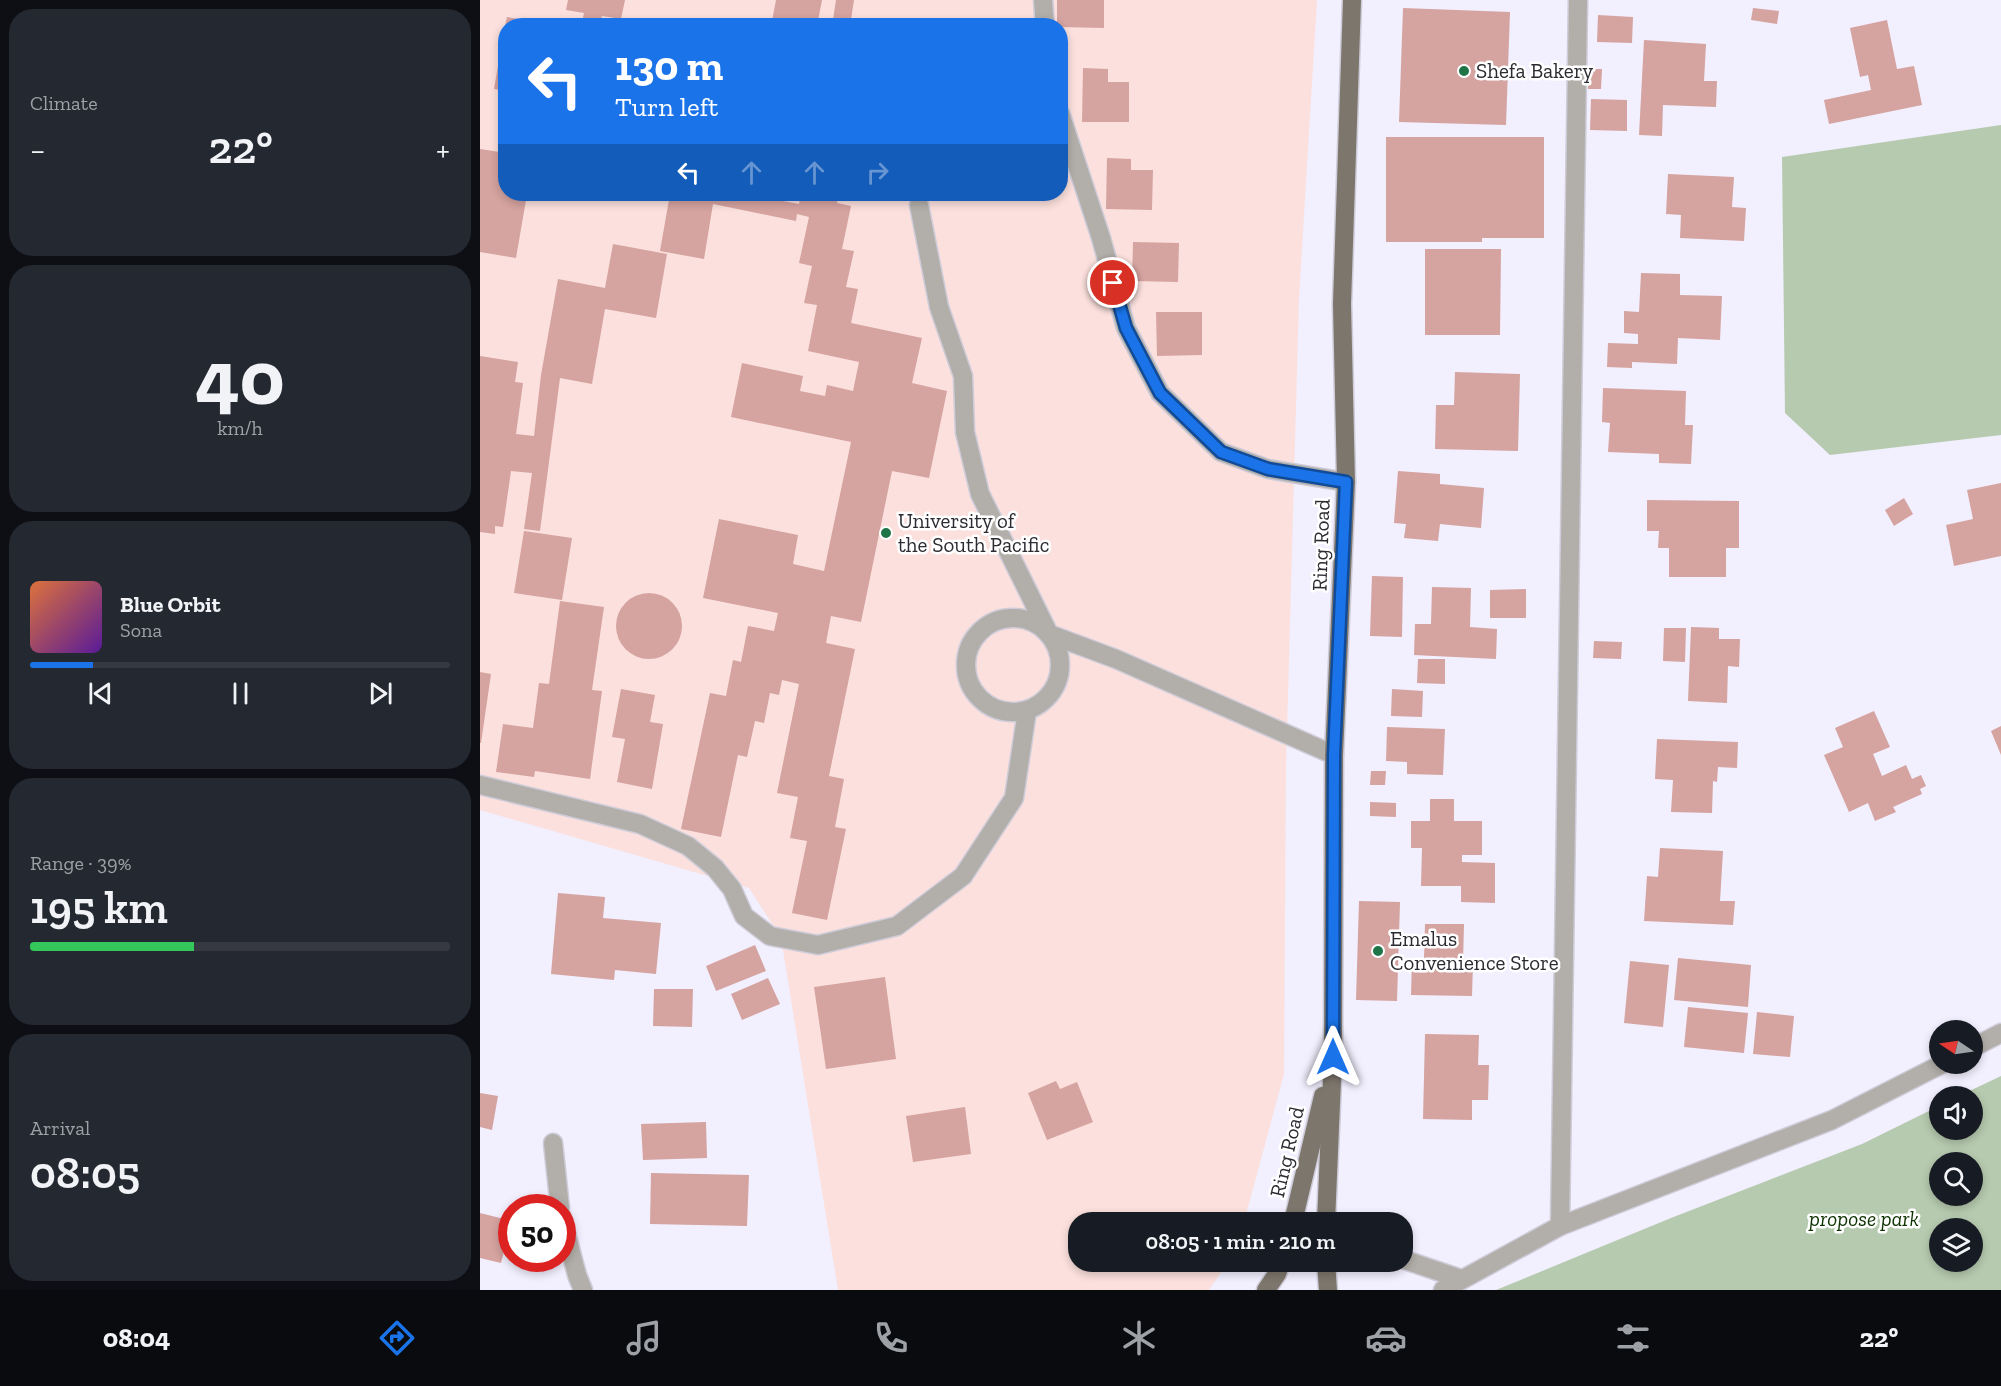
<!DOCTYPE html>
<html lang="en">
<head>
<meta charset="utf-8">
<style>
	body { margin:0; font-family:"Zilla Slab",serif; background:#242831; color:#f1f3f6; height:100vh; display:flex; flex-direction:column; font-size:22px; white-space:nowrap }
	* { box-sizing:border-box; margin:0 }
	p { font-size:20px; color:#9ea1a6 }
	.icon { flex:none; width:33px; height:33px; fill:none; stroke:currentColor; stroke-width:2; stroke-linecap:round; stroke-linejoin:round }
	.map { position:relative; flex:1; overflow:hidden }
	.panel { display:flex; flex-direction:column; gap:9px; padding:9px; background:#0d0f14; width:480px }
	.panel>* { flex:none }
	.guide { position:absolute; left:18px; top:18px; width:570px; height:183px; border-radius:24px; box-shadow:0 3px 9px #0003; background:#1a73e8; color:#fff; overflow:hidden }
	.needle { width:39px; rotate:283deg }
	.tools { position:absolute; left:1449px; top:1020px; display:grid; gap:12px }
	.tools a { display:grid; place-items:center; width:54px; height:54px; border-radius:50%; background:#171b24; box-shadow:0 3px 9px #0003; font-size:30px }
	.speed { position:absolute; left:18px; top:1194px; display:flex; gap:12px; font-size:30px; font-weight:700; text-align:center }
	.speed>* { display:grid; place-content:center; width:78px; height:78px; border-radius:50%; background:#171b24; box-shadow:0 3px 9px #0003; line-height:1 }
	.speed .limit { border:9px solid #d22; background:#fff; color:#111 }
	.pin { position:absolute; display:grid; place-items:center; width:51px; height:51px; color:#fff; margin:-26px; border:3px solid #fff; border-radius:50%; box-shadow:0 2px 6px #0007 }
	.me { position:absolute; width:66px; margin:-33px; rotate:0deg; stroke-linejoin:round; filter:drop-shadow(0 0 4px #0008) }
	.turn { display:flex; align-items:center; gap:21px; height:126px; padding:0 18px; font-size:27px }
	.turn .icon { width:78px; height:78px; stroke-width:2.5 }
	.turn b { display:block; font-size:42px; line-height:51px }
	.lanes { display:flex; align-items:center; height:57px; padding:0 18px; background:#0003; justify-content:center; gap:30px; direction:ltr }
	.lanes .off { opacity:.35 }
	.big { font-size:45px; font-weight:600; line-height:1.1 }
	.panel .card { flex:1; display:flex; flex-direction:column; justify-content:center; gap:9px; min-width:0; padding:0 21px; border-radius:24px; background:#242831 }
	.panel .dial { align-items:center; gap:0 }
	.dial b { font-size:78px; line-height:1 }
	.song { display:flex; align-items:center; gap:18px }
	.cover { width:72px; height:72px; border-radius:9px; background:linear-gradient(135deg,hsl(20 70% 55%),hsl(270 70% 35%)) }
	.played { height:6px; border-radius:3px; background:linear-gradient(90deg,#1a73e8 15%,#363941 15%) }
	.keys { display:flex; justify-content:space-around; direction:ltr }
	.heat { display:flex; justify-content:space-between; align-items:center; font-size:33px; direction:ltr }
	.charge { height:9px; border-radius:4px; background:linear-gradient(90deg,#34c759 39%,#363941 0) }
	.trip { position:absolute; left:588px; top:1212px; width:345px; height:60px; border-radius:24px; background:#171b24; box-shadow:0 3px 9px #0003; font-weight:600; line-height:60px; text-align:center }
	.menu { display:flex; height:96px; justify-content:space-around; align-items:center; background:#090b0e; color:#9ea1a6 }
	.menu .icon { width:42px; height:42px }
	.menu .current { color:#1a73e8 }
	.menu b { font-size:27px; color:#f1f3f6 }
	main { display:flex; flex:1; min-height:0 }
	.map>svg:first-child { display:block }
	.education { fill:#fbe0dd; fill-rule:evenodd }
	.green { fill:#b6caaf; fill-rule:evenodd }
	.building { fill:#d5a3a0 }
	.lines { fill:none; stroke-linecap:round; stroke-linejoin:round }
	.minor-casing { stroke:#ceccd9; stroke-width:21 }
	.major-casing { stroke:#ceccd9; stroke-width:21 }
	.minor { stroke:#b2aea9; stroke-width:18 }
	.major { stroke:#7d766c; stroke-width:18 }
	.route-casing { stroke:#114b97; stroke-width:15 }
	.route { stroke:#1a73e8; stroke-width:10 }
	.poi-dot { fill:#1e7447; stroke:#fff; stroke-width:2 }
	.labels { text-anchor:middle; stroke-width:5; stroke-linejoin:round; paint-order:stroke }
	.poi-label { font-size:21px; fill:#2c2b31; stroke:#fff; text-anchor:start }
	.street-label { font-size:21px; fill:#2c2b31; stroke:#fff }
	.park-label { font-size:21px; font-style:italic; fill:#0e3200; stroke:#fff }
</style>
</head>
<body>
<main>
<section class="panel">
<div class="card"><p>Climate</p>
<div class="heat"><a>−</a><b class="big">22°</b><a>+</a></div>
</div>
<div class="card dial"><b>40</b><p>km/h</p></div>
<div class="card">
<div class="song"><i class="cover"></i><div><b>Blue Orbit</b><p>Sona</p></div></div>
<div class="played"></div>
<div class="keys"><svg class="icon" aria-label="previous" viewBox="0 0 24 24"><path d="M18 5L8 12l10 7zM5 5v14"/></svg><svg class="icon" aria-label="pause" viewBox="0 0 24 24"><path d="M8 5v14M16 5v14"/></svg><svg class="icon" aria-label="next" viewBox="0 0 24 24"><path d="M6 5l10 7-10 7zM19 5v14"/></svg></div>
</div>
<div class="card"><p>Range · 39%</p><b class="big">195 km</b><div class="charge"></div></div>
<div class="card"><p>Arrival</p><b class="big">08:05</b></div>
</section>
<div class="map">
<svg width="1521" height="1290" viewBox="0 0 1521 1290">
	<rect width="100%" height="100%" fill="#f2effe"/>
	<path class="education" d="M0 0H837L819 298 806 767 804 1074 764 1222H598V1262H748L729 1290H358L301 938 269 888 0 810ZM26 26H580V194H26Z"/>
	<g class="green">
		<polygon points="1521,125 1521,435 1350,455 1305,413 1302,157"/>
		<path d="M1521 1076V1290H1016L1191 1218 1382 1144 1459 1106 1460 1130H1492V1096H1479ZM1460 1162H1492V1196H1460ZM1460 1228H1492V1262H1460Z"/>
	</g>
	<g class="building">
		<polygon points="88,0 145,0 141,19 122,16 120,26 101,26 104,13 86,10"/>
		<polygon points="296,0 342,0 337,26 291,26"/>
		<polygon points="356,0 374,0 370,26 352,26"/>
		<polygon points="577,0 624,0 624,28 580,27 580,26 577,26"/>
		<polygon points="923,8 1030,12 1026,125 919,122"/>
		<polygon points="1273,8 1299,11 1297,24 1271,20"/>
		<polygon points="1118,15 1153,17 1152,43 1117,42"/>
		<polygon points="27,17 66,24 65,26 25,26"/>
		<polygon points="1407,20 1417,69 1434,66 1442,105 1349,124 1344,100 1391,90 1388,75 1380,77 1370,28"/>
		<polygon points="24,31 26,31 26,91 14,89"/>
		<polygon points="1164,40 1226,44 1224,81 1237,81 1236,107 1183,105 1182,136 1159,135"/>
		<polygon points="603,68 628,69 628,82 649,82 649,122 602,122"/>
		<polygon points="1109,69 1122,69 1121,89 1108,89"/>
		<polygon points="1111,99 1147,100 1147,131 1110,130"/>
		<polygon points="906,137 1064,137 1064,238 1002,238 1002,242 906,242"/>
		<polygon points="0,149 26,153 26,194 47,194 36,258 0,252"/>
		<polygon points="627,158 651,159 651,170 673,170 672,210 626,209"/>
		<polygon points="1188,174 1254,177 1252,207 1266,208 1264,241 1200,238 1201,215 1186,214"/>
		<polygon points="190,194 245,194 262,197 263,194 305,194 303,201 319,204 321,194 358,194 357,203 371,206 362,249 374,251 366,287 378,289 371,323 442,338 432,383 467,391 449,478 412,471 381,622 351,616 346,643 375,649 349,776 364,779 355,827 366,829 347,920 312,913 327,841 310,838 318,797 297,793 319,684 302,680 299,695 290,693 284,723 275,721 267,757 258,755 241,837 201,829 230,693 246,696 253,660 261,662 268,626 294,631 298,613 223,598 239,519 318,535 313,564 344,571 371,442 251,417 262,363 323,376 320,391 345,396 347,385 373,391 379,362 328,351 337,305 324,303 332,266 319,263 329,217 317,214 316,221 233,204 224,259 180,251"/>
		<polygon points="653,242 699,243 698,282 652,281"/>
		<polygon points="133,244 187,254 176,318 125,309 112,384 80,378 60,531 44,529 52,473 31,471 23,527 15,526 15,534 0,532 0,356 38,362 35,382 43,383 36,434 54,436 61,375 78,279 125,288"/>
		<polygon points="945,249 1021,249 1020,335 945,335"/>
		<polygon points="1161,273 1200,274 1200,295 1242,296 1240,340 1198,338 1197,364 1152,362 1152,368 1127,367 1128,343 1158,344 1158,334 1144,333 1144,311 1159,312"/>
		<polygon points="676,312 722,312 722,355 677,356"/>
		<polygon points="975,372 1040,374 1038,451 955,449 956,405 974,405"/>
		<polygon points="1123,388 1206,391 1205,425 1213,425 1211,464 1179,463 1179,454 1128,452 1130,423 1122,422"/>
		<polygon points="918,471 960,474 960,484 1004,488 1001,528 960,524 958,541 924,538 926,524 914,523"/>
		<polygon points="1521,483 1521,556 1474,566 1466,525 1493,519 1487,490"/>
		<polygon points="1424,498 1433,514 1414,526 1405,510"/>
		<polygon points="1167,500 1259,501 1259,548 1246,548 1246,577 1189,577 1189,548 1178,548 1179,531 1167,531"/>
		<polygon points="44,531 92,538 82,600 34,593"/>
		<polygon points="892,576 923,577 922,637 890,636"/>
		<polygon points="952,587 991,588 990,627 1017,629 1016,659 934,655 935,624 951,624"/>
		<polygon points="1046,589 1046,618 1010,618 1010,590"/>
		<circle cx="169" cy="626" r="33"/>
		<polygon points="80,601 124,607 112,690 122,691 110,779 55,771 54,777 16,772 23,724 53,728 59,683 69,684"/>
		<polygon points="1211,627 1239,628 1239,639 1260,639 1259,667 1248,666 1247,703 1208,701"/>
		<polygon points="1184,628 1206,628 1205,662 1183,661"/>
		<polygon points="1114,641 1142,642 1141,659 1113,658"/>
		<polygon points="938,659 965,659 965,684 937,683"/>
		<polygon points="0,672 11,674 1,743 0,743"/>
		<polygon points="141,689 175,695 170,722 183,724 172,789 137,782 145,739 132,737"/>
		<polygon points="912,689 943,691 942,717 911,716"/>
		<polygon points="1394,711 1410,747 1393,754 1402,776 1426,765 1432,779 1441,775 1446,786 1440,789 1442,794 1413,807 1416,812 1395,821 1388,803 1369,812 1344,755 1363,747 1355,728"/>
		<polygon points="1521,726 1521,755 1511,731"/>
		<polygon points="907,727 965,729 963,775 927,774 927,762 906,761"/>
		<polygon points="1177,739 1258,742 1257,768 1238,767 1237,782 1233,781 1232,813 1191,812 1193,780 1175,779"/>
		<polygon points="891,771 906,771 905,785 890,785"/>
		<polygon points="950,799 974,799 974,821 1002,821 1002,855 982,855 982,862 1015,863 1015,903 981,902 981,886 941,886 942,848 931,848 931,821 950,821"/>
		<polygon points="890,802 916,803 916,817 890,816"/>
		<polygon points="1180,848 1243,851 1240,901 1255,901 1253,925 1164,921 1167,876 1178,877"/>
		<polygon points="78,893 125,897 123,918 181,923 176,974 135,970 134,980 71,974"/>
		<polygon points="879,901 920,902 917,1001 876,1000"/>
		<polygon points="945,924 984,924 983,962 993,962 992,996 931,995 932,960 944,960"/>
		<polygon points="275,945 286,971 236,991 226,966"/>
		<polygon points="1198,958 1271,965 1268,1007 1194,1000"/>
		<polygon points="1150,961 1189,965 1183,1027 1144,1023"/>
		<polygon points="405,977 416,1059 346,1069 334,987"/>
		<polygon points="288,978 300,1004 262,1020 251,994"/>
		<polygon points="174,989 213,989 212,1027 173,1026"/>
		<polygon points="1208,1007 1268,1013 1264,1053 1204,1047"/>
		<polygon points="1277,1012 1314,1016 1310,1057 1273,1054"/>
		<polygon points="945,1034 999,1035 998,1065 1009,1065 1008,1100 992,1100 992,1120 943,1119"/>
		<polygon points="576,1081 580,1089 597,1082 613,1122 567,1140 548,1093"/>
		<polygon points="0,1093 18,1096 12,1130 0,1127"/>
		<polygon points="485,1107 491,1154 433,1162 426,1116"/>
		<polygon points="226,1122 227,1158 163,1160 161,1124"/>
		<polygon points="171,1173 269,1175 267,1226 170,1224"/>
		<polygon points="0,1213 32,1221 21,1263 0,1258"/>
	</g>
	<g class="lines">
		<g class="minor-casing">
			<g id="minor">
				<polyline points="563,0 565,26"/>
				<polyline points="580,113 621,238 646,328 680,393 741,452 788,469 866,482"/>
				<polyline points="439,205 459,307 483,376 485,432 500,494 569,634 636,659 854,755"/>
				<circle cx="533" cy="665" r="47"/>
				<polyline points="0,785 160,824 208,846 235,868 252,889 264,916 290,936 338,945 417,926 483,876 534,798 547,711"/>
				<polyline points="1492,1048 1521,1033"/>
				<polyline points="73,1143 80,1208"/>
				<polyline points="82,1218 97,1275 103,1290"/>
				<polyline points="1080,1226 1098,0"/>
				<polyline points="922,1259 981,1279"/>
				<polyline points="963,1290 1080,1226 1352,1120 1462,1064"/>
			</g>
		</g>
		<g class="major-casing">
			<g id="major">
				<polyline points="813,1222 843,1096"/>
				<polyline points="846,1222 853,1057 854,755 866,482 862,304 872,0"/>
				<polyline points="846,1262 848,1290"/>
				<polyline points="786,1290 797,1274 801,1262"/>
			</g>
		</g>
		<use href="#minor" class="minor"/>
		<use href="#major" class="major"/>
	</g>
	<g class="lines">
		<g class="route-casing">
			<polyline id="route" points="633,283 646,328 680,393 741,452 788,469 866,482 854,755 853,1057"/>
		</g>
		<use href="#route" class="route"/>
	</g>
	<g class="poi-dot">
		<circle cx="984" cy="71" r="6"/>
		<circle cx="406" cy="533" r="6"/>
		<circle cx="898" cy="951" r="6"/>
	</g>
	<g class="labels">
		<g class="poi-label">
			<text x="996" y="78">Shefa Bakery</text>
			<text x="418" y="528">University of<tspan x="418" dy="24">the South Pacific</tspan></text>
			<text x="910" y="946">Emalus<tspan x="910" dy="24">Convenience Store</tspan></text>
		</g>
		<g class="street-label">
			<text transform="translate(841 545) rotate(-88)" y="7">Ring Road</text>
			<text transform="translate(807 1152) rotate(-77)" y="7">Ring Road</text>
		</g>
		<g class="park-label">
			<text x="1384" y="1226">propose park</text>
		</g>
	</g>
</svg>
<div class="tools">
<a><svg class="needle" viewBox="-14 -14 28 28"><path d="M0-13l5 13h-10z" fill="#e53935"/><path d="M0 13l5-13h-10z" fill="#9ea1a6"/></svg></a>
<a><svg class="icon" aria-label="sound" viewBox="0 0 24 24"><path d="M4 9h4l5-4v14l-5-4H4zM17 9q2 3 0 6"/></svg></a>
<a><svg class="icon" aria-label="search" viewBox="0 0 24 24"><circle cx="10" cy="10" r="6"/><path d="M15 15l6 6"/></svg></a>
<a><svg class="icon" aria-label="layers" viewBox="0 0 24 24"><path d="M12 4l9 5-9 5-9-5zM3 14l9 5 9-5"/></svg></a>
</div>
<div class="speed"><div class="limit">50</div></div>
<div class="pin" style="left:633px;top:283px;background:#d93025"><svg class="icon" aria-label="arrive" viewBox="0 0 24 24"><path d="M6 21V4h12l-3 4 3 4H6"/></svg></div>
<svg class="me" style="left:853px;top:1057px" viewBox="-20 -20 40 40"><path d="M0-17L14 15 0 8-14 15z" fill="#1a73e8" stroke="#fff" stroke-width="4"/></svg>
<div class="trip">08:05 · 1 min · 210 m</div>
<div class="guide">
<div class="turn"><svg class="icon" aria-label="left" viewBox="0 0 24 24"><path d="M17 20v-9H6M10 6l-5 5 5 5"/></svg><div><b>130 m</b>Turn left</div></div>
<div class="lanes"><svg class="icon" aria-label="left" viewBox="0 0 24 24"><path d="M17 20v-9H6M10 6l-5 5 5 5"/></svg><svg class="icon off" aria-label="ahead" viewBox="0 0 24 24"><path d="M12 20V5M6 11l6-6 6 6"/></svg><svg class="icon off" aria-label="ahead" viewBox="0 0 24 24"><path d="M12 20V5M6 11l6-6 6 6"/></svg><svg class="icon off" aria-label="right" viewBox="0 0 24 24"><path d="M7 20v-9h11M14 6l5 5-5 5"/></svg></div>
</div>
</div>
</main>
<nav class="menu">
<b>08:04</b>
<svg class="icon current" aria-label="directions" viewBox="0 0 24 24"><path d="M12 3l9 9-9 9-9-9zM9 14v-3h6M13 9l2 2-2 2"/></svg>
<svg class="icon" aria-label="music" viewBox="0 0 24 24"><path d="M9 18V5l10-2v13"/><circle cx="6" cy="18" r="3"/><circle cx="16" cy="16" r="3"/></svg>
<svg class="icon" aria-label="phone" viewBox="0 0 24 24"><path d="M5 4h4l2 5-3 2q2 4 5 5l2-3 5 2v4C11 20 4 13 5 4z"/></svg>
<svg class="icon" aria-label="climate" viewBox="0 0 24 24"><path d="M12 3v18M4 7l16 10M4 17L20 7"/></svg>
<svg class="icon" aria-label="car" viewBox="0 0 24 24"><path d="M5 17H2v-5l4-1 3-4h7l3 4 3 1v5h-3M9 17h6M6 11h13"/><circle cx="7" cy="17" r="2"/><circle cx="17" cy="17" r="2"/></svg>
<svg class="icon" aria-label="filters" viewBox="0 0 24 24"><path d="M4 7h16M4 17h16"/><circle cx="9" cy="7" r="2"/><circle cx="15" cy="17" r="2"/></svg>
<b>22°</b>
</nav>
</body>
</html>
